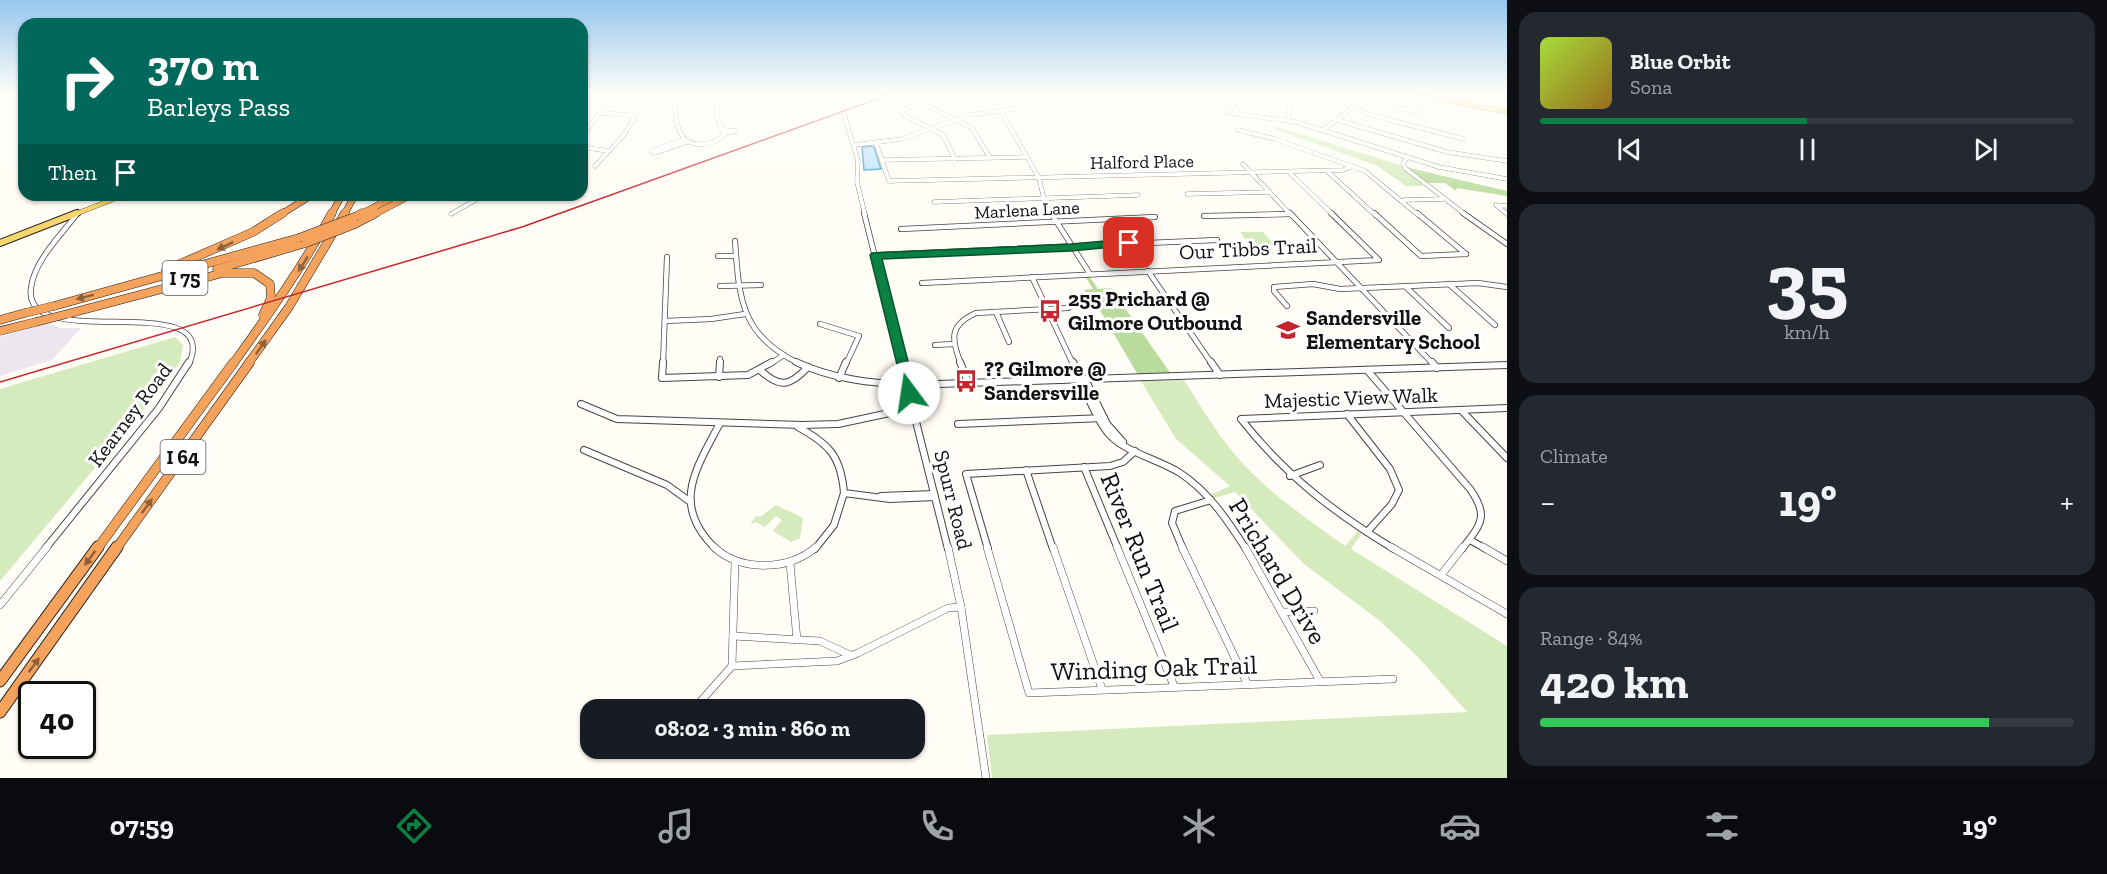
<!DOCTYPE html>
<html lang="en">
<head>
<meta charset="utf-8">
<style>
	body { margin:0; font-family:"Zilla Slab",serif; background:#242831; color:#f1f3f6; height:100vh; display:flex; flex-direction:column; font-size:22px; white-space:nowrap }
	* { box-sizing:border-box; margin:0 }
	p { font-size:20px; color:#9ea1a6 }
	.icon { flex:none; width:33px; height:33px; fill:none; stroke:currentColor; stroke-width:2; stroke-linecap:round; stroke-linejoin:round }
	.map { position:relative; flex:1; overflow:hidden }
	.side { display:flex; flex-direction:column; gap:12px; padding:12px; background:#0d0f14; width:600px }
	.side>* { flex:none }
	.top-card { position:absolute; left:18px; top:18px; width:570px; height:183px; border-radius:18px; box-shadow:0 2px 4px #0004; background:#00695c; color:#fff; overflow:hidden }
	.speed { position:absolute; left:18px; top:681px; display:flex; gap:12px; font-size:30px; font-weight:700; text-align:center }
	.speed>* { display:grid; place-content:center; width:78px; height:78px; border-radius:50%; background:#171b24; box-shadow:0 2px 4px #0004; line-height:1 }
	.speed .limit { border:3px solid #111; border-radius:9px; background:#fff; color:#111 }
	.pin { position:absolute; display:grid; place-items:center; width:51px; height:51px; color:#fff; margin:-26px; border-radius:12px; box-shadow:0 3px 9px #0006 }
	.me { position:absolute; width:66px; margin:-33px; rotate:346deg; stroke-linejoin:round; filter:drop-shadow(0 0 4px #0008) }
	.turn { display:flex; align-items:center; gap:21px; height:126px; padding:0 30px; font-size:27px }
	.turn .icon { width:78px; height:78px; stroke-width:2.5 }
	.turn b { display:block; font-size:42px; line-height:51px }
	.then { display:flex; align-items:center; height:57px; padding:0 30px; background:#0003; gap:12px; font-size:22px }
	.big { font-size:45px; font-weight:700; line-height:1.1 }
	.side .tile { flex:1; display:flex; flex-direction:column; justify-content:center; gap:9px; min-width:0; padding:0 21px; border-radius:18px; background:#242831 }
	.side .dial { align-items:center; gap:0 }
	.dial b { font-size:78px; line-height:1 }
	.song { display:flex; align-items:center; gap:18px }
	.cover { width:72px; height:72px; border-radius:9px; background:linear-gradient(135deg,hsl(80 70% 55%),hsl(40 70% 35%)) }
	.played { height:6px; border-radius:3px; background:linear-gradient(90deg,#0b8043 50%,#363941 50%) }
	.keys { display:flex; justify-content:space-around; direction:ltr }
	.heat { display:flex; justify-content:space-between; align-items:center; font-size:33px; direction:ltr }
	.charge { height:9px; border-radius:4px; background:linear-gradient(90deg,#34c759 84%,#363941 0) }
	.trip { position:absolute; left:580px; top:699px; width:345px; height:60px; border-radius:18px; background:#171b24; box-shadow:0 2px 4px #0004; font-weight:700; line-height:60px; text-align:center }
	.dock { display:flex; height:96px; justify-content:space-around; align-items:center; background:#090b0e; color:#9ea1a6 }
	.dock .icon { width:42px; height:42px }
	.dock .current { color:#0b8043 }
	.dock b { font-size:27px; color:#f1f3f6 }
	main { display:flex; flex:1; min-height:0 }
	.map>svg:first-child { display:block }
	.industrial { fill:#eee6ef }
	.green { fill:#d5ebbd }
	.forest { fill:#b9dc9c }
	.water { fill:#b9e0f7; stroke:#3f96cf; stroke-width:1.5 }
	.lines { fill:none; stroke-linecap:round; stroke-linejoin:round }
	.minor-far3-casing { stroke:#444; stroke-width:4.5 }
	.minor-far2-casing { stroke:#444; stroke-width:6 }
	.minor-far1-casing { stroke:#444; stroke-width:8 }
	.minor-casing { stroke:#444; stroke-width:8 }
	.major-far1-casing { stroke:#222; stroke-width:5 }
	.major-casing { stroke:#222; stroke-width:8 }
	.highway-far3-casing { stroke:#222; stroke-width:7 }
	.highway-far2-casing { stroke:#222; stroke-width:9 }
	.highway-far1-casing { stroke:#222; stroke-width:10 }
	.highway-casing { stroke:#222; stroke-width:13 }
	.minor-far3 { stroke:#fff; stroke-width:4 }
	.minor-far2 { stroke:#fff; stroke-width:4.5 }
	.minor-far1 { stroke:#fff; stroke-width:6 }
	.minor { stroke:#fff; stroke-width:7 }
	.major-far1 { stroke:#f9d66b; stroke-width:4.5 }
	.major { stroke:#f9d66b; stroke-width:6 }
	.highway-far3 { stroke:#f5a25d; stroke-width:6 }
	.highway-far2 { stroke:#f5a25d; stroke-width:8 }
	.highway-far1 { stroke:#f5a25d; stroke-width:9 }
	.highway { stroke:#f5a25d; stroke-width:11 }
	.rail { stroke:#c4262e; stroke-width:1.5 }
	.highway-bridge-casing { stroke:#222; stroke-width:9; stroke-linecap:butt }
	.highway-bridge { stroke:#f5a25d; stroke-width:8 }
	.oneway { fill:#8e613b }
	.route { fill:#0b8043; stroke:#07532c; stroke-width:1.5 }
	.labels { text-anchor:middle; stroke-width:6; stroke-linejoin:round; paint-order:stroke }
	.far-street-label { font-size:18px; fill:#111; stroke:#fff }
	.shield { fill:#fff; stroke:#585858; stroke-width:1.5 }
	.shield-label { font-size:20px; font-weight:bold; fill:#111 }
	.street-label { font-size:21px; fill:#111; stroke:#fff }
	.poi-label { font-size:21px; font-weight:bold; fill:#111; stroke:#fff; text-anchor:start }
	.near-street-label { font-size:26px; fill:#111; stroke:#fff }
</style>
</head>
<body>
<main>
<div class="map">
<svg width="1507" height="778" viewBox="0 0 1507 778">
	<rect width="100%" height="100%" fill="#fffdf5"/>
	<polygon class="industrial" points="49,323 60,328 81,328 52,360 0,376 0,337"/>
	<g class="green">
		<polygon points="1271,125 1400,165 1424,186 1406,186 1376,165 1276,130"/>
		<polygon points="1240,232 1263,232 1275,246 1268,247 1282,262 1265,246 1251,246"/>
		<polygon points="175,337 183,345 180,362 151,401 0,581 0,389"/>
		<path d="M1184 380C1204 411 1224 446 1251 472 1279 500 1313 523 1345 546L1359 530 1363 532 1351 549 1507 646V778H992L987 735 1467 712 1418 657 1380 621 1304 564 1235 492 1214 498 1210 495 1230 486 1176 439 1141 381Z"/>
		<polygon points="776,505 803,518 800,538 791,542 773,531 782,520 776,516 765,527 756,522 750,524 756,516 760,517"/>
	</g>
	<g class="forest">
		<polygon points="1406,167 1507,191 1507,196 1457,188 1456,191 1445,183 1426,183"/>
		<polygon points="1085,276 1089,276 1098,289 1111,288 1171,374 1138,375 1098,307 1084,290 1093,289"/>
	</g>
	<polygon class="water" points="871,146 874,147 881,169 864,170 862,147"/>
	<g class="lines">
		<g class="minor-far3-casing">
			<g id="minor-far3">
				<path d="M670 94C679 111 672 142 697 144 708 145 717 142 724 135L716 115 720 94"/>
				<polyline points="838,94 858,161 857,182 865,215"/>
				<polyline points="939,94 901,111 905,116 943,135 955,159"/>
				<polyline points="949,94 956,97"/>
				<polyline points="991,94 1039,178 1044,199 1052,215"/>
				<polyline points="1219,94 1238,112"/>
				<polyline points="1283,94 1290,104 1288,121"/>
				<polyline points="1326,94 1367,114 1464,139"/>
				<polyline points="1359,94 1419,114 1421,109 1419,103"/>
				<polyline points="582,98 650,94"/>
				<polyline points="919,102 972,128 990,158"/>
				<polyline points="1225,112 1296,122 1439,167 1507,179"/>
				<polyline points="1337,120 1447,152 1507,161"/>
				<polyline points="724,130 736,131 725,133"/>
				<polyline points="1238,130 1275,139 1365,171 1418,215"/>
				<polyline points="1323,130 1352,108"/>
				<polyline points="582,136 606,105 607,95"/>
				<polyline points="682,140 651,151 655,153 687,142"/>
				<polyline points="876,143 889,181 1343,170 1353,166"/>
				<polyline points="855,145 902,139 969,115 1014,109"/>
				<polyline points="582,147 608,151"/>
				<polyline points="1407,158 1403,163 1405,168 1466,215"/>
				<polyline points="882,160 1027,157"/>
				<polyline points="1243,164 1291,215"/>
				<polyline points="595,166 623,136 635,118 630,115 600,113"/>
				<polyline points="1327,171 1375,215"/>
				<polyline points="1289,172 1333,215"/>
				<polyline points="1187,194 1270,192"/>
				<polyline points="1404,200 1443,199"/>
				<polyline points="934,202 1138,195"/>
				<polyline points="1507,206 1496,205 1507,214"/>
				<polyline points="451,214 484,195"/>
				<polyline points="1254,215 1290,214"/>
			</g>
		</g>
		<g class="minor-far2-casing">
			<g id="minor-far2">
				<polyline points="864,213 902,364"/>
				<polyline points="1051,213 1090,274"/>
				<polyline points="1290,213 1433,364"/>
				<polyline points="1374,213 1421,256 1466,254"/>
				<polyline points="1417,213 1466,254"/>
				<polyline points="1463,213 1507,244"/>
				<path d="M77 214C61 235 34 261 31 288 21 356 223 285 189 364"/>
				<polyline points="1204,216 1290,214"/>
				<polyline points="901,229 1155,217"/>
				<path d="M735 241C739 299 741 336 800 364"/>
				<polyline points="876,255 1217,240"/>
				<polyline points="718,256 736,256"/>
				<polyline points="1148,271 1212,364"/>
				<polyline points="1032,277 1073,364"/>
				<polyline points="922,283 1379,260 1331,213"/>
				<polyline points="1449,284 1495,325"/>
				<polyline points="720,286 761,285"/>
				<polyline points="1405,286 1449,328"/>
				<polyline points="1287,306 1274,291 1274,287 1313,284 1340,289 1478,283 1507,287"/>
				<polyline points="996,312 1009,342"/>
				<polyline points="665,321 711,319 745,314"/>
				<polyline points="820,324 859,336 846,364"/>
				<polyline points="935,345 954,344"/>
				<polyline points="663,364 667,257"/>
				<polyline points="720,364 720,359"/>
				<polyline points="770,364 784,355"/>
				<path d="M961 364C951 339 949 325 976 313L1068 308"/>
			</g>
		</g>
		<g class="minor-far1-casing">
			<g id="minor-far1">
				<polyline points="663,362 662,378 748,375 772,362"/>
				<path d="M796 362C832 379 870 383 909 385L1507 365"/>
				<polyline points="901,362 948,549"/>
				<polyline points="960,362 969,384"/>
				<path d="M1073 362C1083 384 1091 409 1105 429 1120 452 1157 458 1180 473 1208 491 1228 521 1246 549"/>
				<polyline points="1211,362 1220,375"/>
				<polyline points="1432,362 1437,368"/>
				<path d="M760 370C780 389 790 386 808 367"/>
				<path d="M1367 370 1470 489C1490 517 1480 525 1462 549"/>
				<polyline points="719,377 720,362"/>
				<polyline points="839,378 846,362"/>
				<polyline points="1081,379 1088,385 1107,424 1123,442"/>
				<polyline points="581,404 617,419 802,425 838,424 913,408"/>
				<polyline points="1461,410 1507,458"/>
				<polyline points="1347,414 1390,469 1399,490 1392,504 1367,532"/>
				<polyline points="958,424 1104,418"/>
				<path d="M798 427C829 444 841 456 844 493L890 499 935 497"/>
				<polyline points="584,450 667,485 689,501"/>
				<polyline points="1084,467 1118,549"/>
				<polyline points="1026,470 1053,549"/>
				<polyline points="1290,476 1320,465"/>
				<polyline points="881,496 934,494"/>
				<polyline points="1470,540 1486,549"/>
				<polyline points="45,549 159,408 189,362"/>
				<path d="M716 549C670 505 696 469 720 423"/>
				<polyline points="815,549 834,525 844,493"/>
				<polyline points="988,549 966,474 1110,466 1123,462 1135,451"/>
				<polyline points="1183,549 1172,523 1175,511 1211,500"/>
				<path d="M1394 549C1333 512 1285 475 1241 419L1507 408"/>
			</g>
		</g>
		<g class="minor-casing">
			<g id="minor">
				<path d="M714 547C740 572 790 571 816 547"/>
				<polyline points="948,547 961,607 986,778"/>
				<polyline points="987,547 1029,693 1393,679"/>
				<polyline points="1053,547 1102,689"/>
				<polyline points="1117,547 1174,686"/>
				<polyline points="1182,547 1247,683"/>
				<polyline points="1245,547 1320,681"/>
				<polyline points="1391,547 1507,614"/>
				<polyline points="1483,547 1507,561"/>
				<polyline points="790,563 797,640"/>
				<polyline points="1441,575 1463,547"/>
				<polyline points="0,605 47,547"/>
				<polyline points="1283,612 1314,611"/>
				<polyline points="733,636 820,641 850,655"/>
				<polyline points="732,666 837,661 858,653 948,608 961,607"/>
				<polyline points="693,710 732,666 735,562"/>
			</g>
		</g>
		<g class="major-far1-casing">
			<g id="major-far1">
				<polyline points="1414,94 1507,112"/>
				<polyline points="73,215 124,195"/>
			</g>
		</g>
		<g class="major-casing">
			<polyline id="major" points="0,243 77,213"/>
		</g>
		<g class="highway-far3-casing">
			<g id="highway-far3">
				<polyline points="280,215 312,195"/>
				<polyline points="331,215 342,195"/>
				<polyline points="344,215 355,195"/>
				<polyline points="359,215 397,195"/>
				<polyline points="373,215 411,195"/>
			</g>
		</g>
		<g class="highway-far2-casing">
			<g id="highway-far2">
				<polyline points="357,216 362,213"/>
				<polyline points="355,224 376,213"/>
				<polyline points="217,269 306,243"/>
				<polyline points="166,270 253,232 283,213"/>
				<polyline points="54,306 299,238"/>
				<polyline points="67,314 223,273 254,273 270,284 271,298 263,315"/>
				<polyline points="0,320 25,313"/>
				<polyline points="0,331 36,322"/>
				<path d="M233 364C268 315 303 266 332 213"/>
				<polyline points="248,364 289,307 345,213"/>
			</g>
		</g>
		<g class="highway-far1-casing">
			<g id="highway-far1">
				<polyline points="97,549 234,362"/>
				<polyline points="116,549 250,362"/>
			</g>
		</g>
		<g class="highway-casing">
			<g id="highway">
				<polyline points="0,681 98,547"/>
				<polyline points="0,712 117,547"/>
			</g>
		</g>
		<use href="#minor-far3" class="minor-far3"/>
		<use href="#minor-far2" class="minor-far2"/>
		<use href="#minor-far1" class="minor-far1"/>
		<use href="#minor" class="minor"/>
		<use href="#major-far1" class="major-far1"/>
		<use href="#major" class="major"/>
		<use href="#highway-far3" class="highway-far3"/>
		<use href="#highway-far2" class="highway-far2"/>
		<use href="#highway-far1" class="highway-far1"/>
		<use href="#highway" class="highway"/>
		<polyline class="rail" points="0,382 522,227 891,94"/>
		<g class="highway-bridge-casing">
			<g id="highway-bridge">
				<polyline points="299,238 357,216"/>
				<polyline points="306,243 355,224"/>
				<polyline points="25,313 54,306"/>
				<polyline points="36,322 67,314"/>
			</g>
		</g>
		<use href="#highway-bridge" class="highway-bridge"/>
	</g>
	<defs><path id="oneway-solid" d="M-6-.8H1V-3.2L6.5 0L1 3.2V.8H-6Z" transform="scale(1.5)"/></defs>
	<g class="oneway">
		<use href="#oneway-solid" transform="translate(225 246) rotate(155)"/>
		<use href="#oneway-solid" transform="translate(303 264) rotate(122)"/>
		<use href="#oneway-solid" transform="translate(85 297) rotate(165)"/>
		<use href="#oneway-solid" transform="translate(261 347) rotate(-55)"/>
		<use href="#oneway-solid" transform="translate(147 506) rotate(-54)"/>
		<use href="#oneway-solid" transform="translate(90 558) rotate(126)"/>
		<use href="#oneway-solid" transform="translate(34 665) rotate(-54)"/>
	</g>
	<linearGradient id="sky" x2="0" y2="1"><stop stop-color="#95c6ee"/><stop offset="0.46" stop-color="#fffefa"/><stop offset="1" stop-color="#fffefa" stop-opacity="0"/></linearGradient>
	<rect width="1507" height="203" fill="url(#sky)"/>
	<polygon class="route" points="1129,239 1133,240 1133,245 1071,251 882,259 916,393 909,398 905,397 870,255 872,253 1071,244"/>
	<defs>
		<g id="bus-bare" transform="scale(1.8)"><path d="M-5-6H5V4H4V6H2V4H-2V6H-4V4H-5ZM-3.5-4V0h7V-4ZM-3.5 1.2v1.5H-2V1.2ZM2 1.2v1.5H3.5V1.2Z" fill="#c4262e" stroke="#fff" stroke-width="2.5" paint-order="stroke"/></g>
		<g id="school-bare" transform="scale(1.8)"><path d="M0-5L7-2L0 1L-7-2ZM-4 1L0 2.5L4 1V4Q0 6-4 4Z" fill="#c4262e" stroke="#fff" stroke-width="2.5" paint-order="stroke"/></g>
	</defs>
	<g fill-rule="evenodd">
		<use href="#bus-bare" x="1050" y="311"/>
		<use href="#school-bare" x="1288" y="330"/>
		<use href="#bus-bare" x="966" y="381"/>
	</g>
	<g class="labels">
		<g class="far-street-label">
			<text transform="translate(1142 162) rotate(-1)" y="6">Halford Place</text>
			<text transform="translate(1027 210) rotate(-3)" y="6">Marlena Lane</text>
		</g>
		<g class="shield">
			<rect x="162.5" y="261" width="45" height="34" rx="4.5"/>
			<rect x="160.5" y="440" width="45" height="34" rx="4.5"/>
		</g>
		<g class="shield-label">
			<text x="185" y="285">I 75</text>
			<text x="183" y="464">I 64</text>
		</g>
		<g class="street-label">
			<text transform="translate(1248 249) rotate(-3)" y="7">Our Tibbs Trail</text>
			<text transform="translate(1351 398) rotate(-2)" y="7">Majestic View Walk</text>
			<text transform="translate(130 415) rotate(-53)" y="7">Kearney Road</text>
			<text transform="translate(953 500) rotate(76)" y="7">Spurr Road</text>
		</g>
		<g class="poi-label">
			<text x="1068" y="306">255 Prichard @<tspan x="1068" dy="24">Gilmore Outbound</tspan></text>
			<text x="1306" y="325">Sandersville<tspan x="1306" dy="24">Elementary School</tspan></text>
			<text x="984" y="376">?? Gilmore @<tspan x="984" dy="24">Sandersville</tspan></text>
		</g>
		<g class="near-street-label">
			<text transform="translate(1140 552) rotate(68)" y="9">River Run Trail</text>
			<text transform="translate(1278 571) rotate(59)" y="9">Prichard Drive</text>
			<text transform="translate(1154 668) rotate(-2)" y="9">Winding Oak Trail</text>
		</g>
	</g>
</svg>
<div class="speed"><div class="limit">40</div></div>
<div class="pin" style="left:1129px;top:243px;background:#d93025"><svg class="icon" aria-label="arrive" viewBox="0 0 24 24"><path d="M6 21V4h12l-3 4 3 4H6"/></svg></div>
<svg class="me" style="left:909px;top:393px" viewBox="-20 -20 40 40"><circle r="19" fill="#fff"/><path d="M0-13L10 11 0 6-10 11z" fill="#0b8043"/></svg>
<div class="trip">08:02 · 3 min · 860 m</div>
<div class="top-card">
<div class="turn"><svg class="icon" aria-label="right" viewBox="0 0 24 24"><path d="M7 20v-9h11M14 6l5 5-5 5"/></svg><div><b>370 m</b>Barleys Pass</div></div>
<div class="then">Then<svg class="icon" aria-label="arrive" viewBox="0 0 24 24"><path d="M6 21V4h12l-3 4 3 4H6"/></svg></div>
</div>
</div>
<section class="side">
<div class="tile">
<div class="song"><i class="cover"></i><div><b>Blue Orbit</b><p>Sona</p></div></div>
<div class="played"></div>
<div class="keys"><svg class="icon" aria-label="previous" viewBox="0 0 24 24"><path d="M18 5L8 12l10 7zM5 5v14"/></svg><svg class="icon" aria-label="pause" viewBox="0 0 24 24"><path d="M8 5v14M16 5v14"/></svg><svg class="icon" aria-label="next" viewBox="0 0 24 24"><path d="M6 5l10 7-10 7zM19 5v14"/></svg></div>
</div>
<div class="tile dial"><b>35</b><p>km/h</p></div>
<div class="tile"><p>Climate</p>
<div class="heat"><a>−</a><b class="big">19°</b><a>+</a></div>
</div>
<div class="tile"><p>Range · 84%</p><b class="big">420 km</b><div class="charge"></div></div>
</section>
</main>
<nav class="dock">
<b>07:59</b>
<svg class="icon current" aria-label="directions" viewBox="0 0 24 24"><path d="M12 3l9 9-9 9-9-9zM9 14v-3h6M13 9l2 2-2 2"/></svg>
<svg class="icon" aria-label="music" viewBox="0 0 24 24"><path d="M9 18V5l10-2v13"/><circle cx="6" cy="18" r="3"/><circle cx="16" cy="16" r="3"/></svg>
<svg class="icon" aria-label="phone" viewBox="0 0 24 24"><path d="M5 4h4l2 5-3 2q2 4 5 5l2-3 5 2v4C11 20 4 13 5 4z"/></svg>
<svg class="icon" aria-label="climate" viewBox="0 0 24 24"><path d="M12 3v18M4 7l16 10M4 17L20 7"/></svg>
<svg class="icon" aria-label="car" viewBox="0 0 24 24"><path d="M5 17H2v-5l4-1 3-4h7l3 4 3 1v5h-3M9 17h6M6 11h13"/><circle cx="7" cy="17" r="2"/><circle cx="17" cy="17" r="2"/></svg>
<svg class="icon" aria-label="filters" viewBox="0 0 24 24"><path d="M4 7h16M4 17h16"/><circle cx="9" cy="7" r="2"/><circle cx="15" cy="17" r="2"/></svg>
<b>19°</b>
</nav>
</body>
</html>
